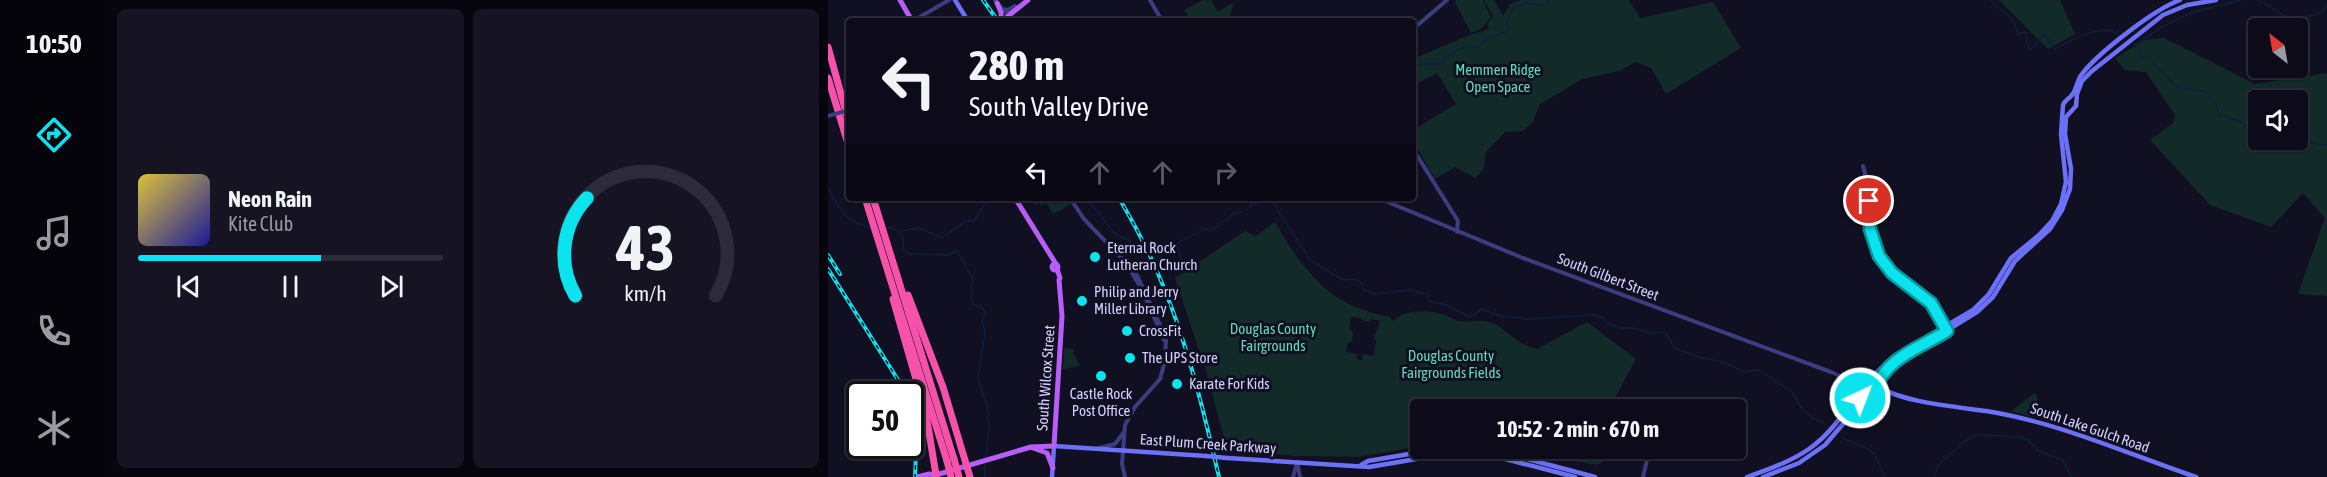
<!DOCTYPE html>
<html lang="en">
<head>
<meta charset="utf-8">
<style>
	body { margin:0; font-family:"Asap Condensed",sans-serif; background:#161423; color:#f1f3f6; height:100vh; display:flex; flex-direction:column; font-size:22px; white-space:nowrap }
	* { box-sizing:border-box; margin:0 }
	p { font-size:20px; color:#9a9ba2 }
	.icon { flex:none; width:33px; height:33px; fill:none; stroke:currentColor; stroke-width:2; stroke-linecap:round; stroke-linejoin:round }
	.map { position:relative; flex:1; overflow:hidden }
	.details { display:flex; flex-direction:column; gap:9px; padding:9px; background:#07060e; width:720px }
	.details>* { flex:none }
	.guide { position:absolute; left:18px; top:18px; width:570px; height:183px; border-radius:6px; box-shadow:0 2px 4px #0004,0 0 0 2px #2d2b39; background:#0d0b1a; color:#f1f3f6; overflow:hidden }
	.needle { width:39px; rotate:329deg }
	.tools { position:absolute; left:1420px; top:18px; display:grid; gap:12px }
	.tools a { display:grid; place-items:center; width:60px; height:60px; border-radius:6px; background:#0d0b1a; box-shadow:0 2px 4px #0004,0 0 0 2px #2d2b39; font-size:30px }
	.speed { position:absolute; left:18px; top:381px; display:flex; gap:12px; font-size:30px; font-weight:700; text-align:center }
	.speed>* { display:grid; place-content:center; width:78px; height:78px; border-radius:50%; background:#0d0b1a; box-shadow:0 2px 4px #0004,0 0 0 2px #2d2b39; line-height:1 }
	.speed .limit { border:3px solid #111; border-radius:9px; background:#fff; color:#111 }
	.pin { position:absolute; display:grid; place-items:center; width:51px; height:51px; color:#fff; margin:-26px; border:3px solid #fff; border-radius:50%; box-shadow:0 2px 6px #0007 }
	.me { position:absolute; width:66px; margin:-33px; rotate:43deg; stroke-linejoin:round; filter:drop-shadow(0 0 4px #0008) }
	.turn { display:flex; align-items:center; gap:21px; height:126px; padding:0 24px; font-size:27px }
	.turn .icon { width:78px; height:78px; stroke-width:2.5 }
	.turn b { display:block; font-size:42px; line-height:51px }
	.lanes { display:flex; align-items:center; height:57px; padding:0 24px; background:#0003; justify-content:center; gap:30px; direction:ltr }
	.lanes .off { opacity:.35 }
	.details .card { flex:1; display:flex; flex-direction:column; justify-content:center; gap:9px; min-width:0; padding:0 21px; border-radius:9px; background:#161423 }
	.details .dial { align-items:center; gap:0 }
	.dial svg { height:156px; overflow:visible; fill:none; stroke:#2d2b39; stroke-width:7; stroke-linecap:round; text-anchor:middle }
	.dial text { fill:#f1f3f6; stroke:none }
	.song { display:flex; align-items:center; gap:18px }
	.cover { width:72px; height:72px; border-radius:9px; background:linear-gradient(135deg,hsl(50 70% 55%),hsl(240 70% 35%)) }
	.played { height:6px; border-radius:3px; background:linear-gradient(90deg,#0be4ef 60%,#2d2b39 60%) }
	.keys { display:flex; justify-content:space-around; direction:ltr }
	.details .tiles { flex:1; display:grid; gap:9px; grid-template-columns:repeat(2,1fr) }
	.trip { position:absolute; left:582px; top:399px; width:336px; height:60px; border-radius:6px; background:#0d0b1a; box-shadow:0 2px 4px #0004,0 0 0 2px #2d2b39; font-weight:700; line-height:60px; text-align:center }
	main { display:flex; flex:1; min-height:0 }
	.tab-bar { display:flex; flex-direction:column; width:108px; justify-content:space-around; align-items:center; background:#05040a; color:#9a9ba2 }
	.tab-bar .icon { width:42px; height:42px }
	.tab-bar .on { color:#0be4ef }
	.tab-bar b { font-size:27px; color:#f1f3f6 }
	.map>svg:first-child { display:block }
	.green { fill:#122b29; fill-rule:evenodd }
	.lines { fill:none; stroke-linecap:round; stroke-linejoin:round }
	.stream { stroke:#0c203d; stroke-width:1.5 }
	.tertiary { stroke:#3c3d7e; stroke-width:4 }
	.secondary { stroke:#6d71f8; stroke-width:4.5 }
	.primary { stroke:#b65ef7; stroke-width:5 }
	.motorway { stroke:#f752aa; stroke-width:7 }
	.rail-casing { stroke:#0be4ef; stroke-width:4 }
	.rail { stroke:#110f22; stroke-width:1.5; stroke-dasharray:4.5; stroke-linecap:butt }
	.tertiary-bridge { stroke:#3c3d7e; stroke-width:4 }
	.secondary-bridge { stroke:#6d71f8; stroke-width:4.5 }
	.motorway-bridge { stroke:#f752aa; stroke-width:7 }
	.route-casing { stroke:#07949b; stroke-width:15 }
	.route { stroke:#0be4ef; stroke-width:10 }
	.poi-dot { fill:#0be4ef; stroke:#110f22; stroke-width:2 }
	.labels { text-anchor:middle; stroke-width:6; stroke-linejoin:round; paint-order:stroke }
	.park-label { font-size:15px; fill:#61d9b5; stroke:#110f22 }
	.poi-label { font-size:15px; fill:#d4d1fd; stroke:#110f22; text-anchor:start }
	.street-label { font-size:15px; fill:#d4d1fd; stroke:#110f22 }
</style>
</head>
<body>
<main>
<nav class="tab-bar">
<b>10:50</b>
<svg class="icon on" aria-label="directions" viewBox="0 0 24 24"><path d="M12 3l9 9-9 9-9-9zM9 14v-3h6M13 9l2 2-2 2"/></svg>
<svg class="icon" aria-label="music" viewBox="0 0 24 24"><path d="M9 18V5l10-2v13"/><circle cx="6" cy="18" r="3"/><circle cx="16" cy="16" r="3"/></svg>
<svg class="icon" aria-label="phone" viewBox="0 0 24 24"><path d="M5 4h4l2 5-3 2q2 4 5 5l2-3 5 2v4C11 20 4 13 5 4z"/></svg>
<svg class="icon" aria-label="climate" viewBox="0 0 24 24"><path d="M12 3v18M4 7l16 10M4 17L20 7"/></svg>
</nav>
<section class="details">
<div class="tiles">
<div class="card">
<div class="song"><i class="cover"></i><div><b>Neon Rain</b><p>Kite Club</p></div></div>
<div class="played"></div>
<div class="keys"><svg class="icon" aria-label="previous" viewBox="0 0 24 24"><path d="M18 5L8 12l10 7zM5 5v14"/></svg><svg class="icon" aria-label="pause" viewBox="0 0 24 24"><path d="M8 5v14M16 5v14"/></svg><svg class="icon" aria-label="next" viewBox="0 0 24 24"><path d="M6 5l10 7-10 7zM19 5v14"/></svg></div>
</div>
<div class="card dial"><svg viewBox="0 0 100 80">
<path d="M14 69A42 42 0 1 1 86 69"/>
<path d="M14 69A42 42 0 0 1 20 19" stroke="#0be4ef"/>
<text x="50" y="56" font-size="32" font-weight="700">43</text>
<text x="50" y="72" font-size="11">km/h</text>
</svg></div>
</div>
</section>
<div class="map">
<svg width="1499" height="477" viewBox="0 0 1499 477">
	<rect width="100%" height="100%" fill="#110f22"/>
	<g class="green">
		<polygon points="375,0 383,0 390,12 406,2 400,21 363,21 356,10"/>
		<polygon points="629,0 655,0 663,17 653,29 643,33 627,2"/>
		<polygon points="656,0 666,0 675,16 682,4 692,0 801,0 812,18 885,2 913,48 838,94 823,68 807,62 792,71 754,79 711,105 705,122 695,131 677,132 657,153 656,169 647,178 627,167 607,179 585,141 585,130 628,104 609,73 585,86 585,59 641,35 661,29 659,24 665,16"/>
		<polygon points="1171,0 1232,0 1247,34 1220,49"/>
		<path d="M1336 38 1427 84 1499 73V296L1470 294 1497 218 1475 193 1443 227 1382 205 1322 140 1345 123 1347 115 1318 72 1297 70 1287 58 1317 40ZM1431 100H1470V140H1431Z"/>
		<polygon points="202,198 242,198 245,203 225,214 218,203 213,206 211,203 207,205"/>
		<path d="M447 222C464 252 489 289 521 304 534 310 548 314 562 317L565 321C577 308 601 310 617 315 621 316 625 320 630 321 644 323 657 317 670 326 686 336 690 345 709 349L759 322 808 359 781 409 592 410V446L531 457 467 456 399 450 378 371 347 278 417 231 428 236ZM523 317 533 318V320L542 322 543 319 552 321C551 329 547 331 546 339L548 340 546 356 535 354 534 360 528 359 529 354 518 352 519 344 524 341 525 331 521 330Z"/>
		<polygon points="236,348 246,349 245,353 252,366 235,369"/>
		<polygon points="1207,393 1219,421 1183,411"/>
		<polygon points="678,449 773,449 780,459 769,465"/>
	</g>
	<g class="lines">
		<g class="stream">
			<path d="M1161 0C1172 9 1188 19 1190 34L1198 32 1199 43 1202 50 1217 34 1226 49C1233 48 1240 41 1247 38 1256 33 1273 30 1285 30L1284 32 1287 33 1291 30 1295 33"/>
			<polyline points="1413,0 1365,12 1336,26 1306,45 1314,57 1320,58 1325,64 1334,70 1345,84 1353,89 1376,91 1388,104 1391,114 1414,123 1431,136"/>
			<polyline points="1431,0 1466,22 1494,12 1499,4"/>
			<polyline points="585,64 610,64 615,61 620,55 638,46 651,47 658,40 680,31 679,20 685,8 697,4 716,5 722,0"/>
			<polyline points="1449,140 1469,148 1481,142 1494,145 1499,144"/>
			<path d="M0 187C10 207 17 223 42 227"/>
			<polyline points="229,198 243,202"/>
			<path d="M248 202 260 203 265 206 287 234 302 241 307 249 316 252 328 251 338 262 345 265 353 259 349 245C357 235 371 236 375 228L383 231 405 214 414 212"/>
			<polyline points="423,204 426,200 434,198"/>
			<polyline points="421,207 435,200 444,201 482,260 515,280 526,279 534,283 535,289 546,294 583,290 600,295 602,302 619,305 639,316 643,316 654,309 672,316 700,319 767,315 773,317 781,324 794,328 805,328 823,333 837,332 847,348 870,357 899,363 915,372 931,370 964,392 973,407 985,418 997,424"/>
			<polyline points="58,228 65,228 74,234 76,250 81,254 120,255 129,251 145,279 143,299 145,305 153,306 158,313 154,320 157,332 150,379 159,406 161,426 158,457"/>
			<polyline points="72,231 91,228 114,238 139,220 146,221 155,206 167,198"/>
			<polyline points="1016,439 1041,449 1047,455 1057,477"/>
			<polyline points="157,477 157,462"/>
			<polyline points="1106,477 1110,466 1134,443 1146,436 1159,435 1192,437 1200,440 1211,451 1234,460 1244,477"/>
		</g>
		<g class="tertiary">
			<polyline points="167,0 177,12 184,11"/>
			<polyline points="322,0 334,21"/>
			<polyline points="174,9 180,10 187,6"/>
			<polyline points="85,21 121,0"/>
			<polyline points="585,29 619,0"/>
			<polyline points="585,149 630,221 629,232"/>
			<path d="M1035 166C1046 198 1034 235 1057 265 1074 288 1110 296 1116 328"/>
			<polyline points="242,198 256,219 308,273 338,338 337,361 332,379 307,407 297,425 294,464 297,477"/>
			<polyline points="550,198 695,258 1003,372 1026,382 1031,386"/>
			<polyline points="300,266 314,290 336,340"/>
			<polyline points="1096,297 1112,325 1117,328"/>
			<polyline points="1016,375 1037,377"/>
			<polyline points="271,448 287,444 296,432"/>
			<polyline points="469,462 472,477"/>
			<polyline points="465,477 469,463"/>
			<polyline points="815,477 819,460"/>
		</g>
		<g class="secondary">
			<polyline points="127,0 140,21"/>
			<path d="M1048 384C1067 402 1131 407 1158 411 1233 423 1297 453 1368 477"/>
			<polyline points="1042,393 1060,394"/>
			<polyline points="658,448 767,477"/>
			<polyline points="399,458 541,467 624,453 645,452 662,455 747,477"/>
			<polyline points="533,465 540,461 616,448"/>
			<polyline points="224,477 226,446 378,456"/>
			<path d="M919 477C973 458 996 447 1027 396 1031 390 1030 385 1034 379L1046 375 1065 357 1145 310 1161 294 1183 258 1211 235 1224 221 1233 204 1238 182 1233 134 1235 105C1237 100 1241 99 1244 95 1249 89 1249 80 1254 74 1271 52 1327 9 1352 0"/>
			<polyline points="935,477 971,463 997,445 1015,424 1032,398 1046,390 1050,379 1059,367 1149,312 1165,297 1187,261 1222,229 1234,210 1242,189 1243,169 1237,134 1238,117 1248,106 1249,94 1254,81 1264,71 1335,15 1359,5 1388,0"/>
		</g>
		<g class="primary">
			<polyline points="72,0 84,21"/>
			<polyline points="169,3 173,12 173,18"/>
			<polyline points="174,21 200,0"/>
			<polyline points="187,198 228,264"/>
			<circle cx="227" cy="267" r="3"/>
			<polyline points="205,448 219,453 225,468"/>
			<polyline points="89,477 101,474 108,475 203,447 226,446 234,316 231,280 232,278 229,269"/>
		</g>
		<g class="motorway">
			<polyline points="0,47 21,123"/>
			<polyline points="0,78 21,147"/>
			<polyline points="37,198 119,461"/>
			<polyline points="45,198 126,459"/>
			<polyline points="80,295 115,387 142,477"/>
			<polyline points="65,299 98,414 108,475"/>
		</g>
		<g class="rail-casing">
			<g id="rail">
				<polyline points="155,0 170,21"/>
				<path d="M291 198C308 227 324 257 336 288 361 349 376 413 391 477"/>
				<polyline points="0,255 12,274"/>
				<polyline points="0,269 79,394"/>
				<polyline points="82,403 89,428 87,477"/>
			</g>
		</g>
		<use href="#rail" class="rail"/>
		<polyline class="tertiary-bridge" points="0,116 21,110"/>
		<polyline class="secondary-bridge" points="378,456 399,458"/>
		<g class="motorway-bridge">
			<polyline points="126,459 131,477"/>
			<polyline points="119,461 123,477"/>
		</g>
	</g>
	<g class="lines">
		<g class="route-casing">
			<path id="route" d="M1032 398 1046 390C1061 356 1088 350 1119 331L1103 303 1064 273 1051 256 1042 229 1041 201"/>
		</g>
		<use href="#route" class="route"/>
	</g>
	<g class="poi-dot">
		<circle cx="267" cy="257" r="6"/>
		<circle cx="254" cy="301" r="6"/>
		<circle cx="299" cy="331" r="6"/>
		<circle cx="302" cy="358" r="6"/>
		<circle cx="273" cy="376" r="6"/>
		<circle cx="349" cy="384" r="6"/>
	</g>
	<g class="labels">
		<g class="park-label">
			<text x="670" y="75">Memmen Ridge<tspan x="670" dy="17">Open Space</tspan></text>
			<text x="445" y="334">Douglas County<tspan x="445" dy="17">Fairgrounds</tspan></text>
			<text x="623" y="361">Douglas County<tspan x="623" dy="17">Fairgrounds Fields</tspan></text>
		</g>
		<g class="poi-label">
			<text x="279" y="253">Eternal Rock<tspan x="279" dy="17">Lutheran Church</tspan></text>
			<text x="266" y="297">Philip and Jerry<tspan x="266" dy="17">Miller Library</tspan></text>
			<text x="311" y="336">CrossFit</text>
			<text x="314" y="363">The UPS Store</text>
			<text x="361" y="389">Karate For Kids</text>
			<text x="273" y="399" text-anchor="middle">Castle Rock<tspan x="273" dy="17">Post Office</tspan></text>
		</g>
		<g class="street-label">
			<text transform="translate(780 277) rotate(21)" y="5">South Gilbert Street</text>
			<text transform="translate(218 378) rotate(-86)" y="5">South Wilcox Street</text>
			<text transform="translate(1262 428) rotate(19)" y="5">South Lake Gulch Road</text>
			<text transform="translate(380 444) rotate(4)" y="5">East Plum Creek Parkway</text>
		</g>
	</g>
</svg>
<div class="tools">
<a><svg class="needle" viewBox="-14 -14 28 28"><path d="M0-13l5 13h-10z" fill="#e53935"/><path d="M0 13l5-13h-10z" fill="#9a9ba2"/></svg></a>
<a><svg class="icon" aria-label="sound" viewBox="0 0 24 24"><path d="M4 9h4l5-4v14l-5-4H4zM17 9q2 3 0 6"/></svg></a>
</div>
<div class="speed"><div class="limit">50</div></div>
<div class="pin" style="left:1041px;top:201px;background:#d93025"><svg class="icon" aria-label="arrive" viewBox="0 0 24 24"><path d="M6 21V4h12l-3 4 3 4H6"/></svg></div>
<svg class="me" style="left:1032px;top:398px" viewBox="-20 -20 40 40"><circle r="17" fill="#0be4ef" stroke="#fff" stroke-width="3"/><path d="M0-11L8 9 0 5-8 9z" fill="#fff"/></svg>
<div class="trip">10:52 · 2 min · 670 m</div>
<div class="guide">
<div class="turn"><svg class="icon" aria-label="left" viewBox="0 0 24 24"><path d="M17 20v-9H6M10 6l-5 5 5 5"/></svg><div><b>280 m</b>South Valley Drive</div></div>
<div class="lanes"><svg class="icon" aria-label="left" viewBox="0 0 24 24"><path d="M17 20v-9H6M10 6l-5 5 5 5"/></svg><svg class="icon off" aria-label="ahead" viewBox="0 0 24 24"><path d="M12 20V5M6 11l6-6 6 6"/></svg><svg class="icon off" aria-label="ahead" viewBox="0 0 24 24"><path d="M12 20V5M6 11l6-6 6 6"/></svg><svg class="icon off" aria-label="right" viewBox="0 0 24 24"><path d="M7 20v-9h11M14 6l5 5-5 5"/></svg></div>
</div>
</div>
</main>
</body>
</html>
